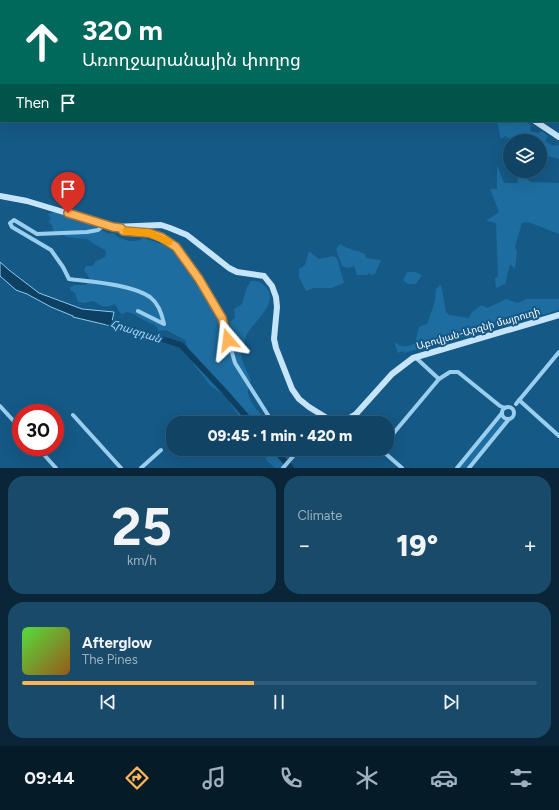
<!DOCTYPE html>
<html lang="en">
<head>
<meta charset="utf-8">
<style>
	body { margin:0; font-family:Figtree,"Noto Sans Armenian",sans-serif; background:#194a6a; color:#f1f3f6; height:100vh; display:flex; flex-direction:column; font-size:15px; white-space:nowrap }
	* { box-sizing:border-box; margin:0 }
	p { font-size:13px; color:#9cb0bf }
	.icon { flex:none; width:22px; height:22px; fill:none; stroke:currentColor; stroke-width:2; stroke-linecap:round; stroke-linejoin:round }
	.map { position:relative; height:468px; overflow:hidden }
	.side { display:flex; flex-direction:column; gap:8px; padding:8px; background:#092537; flex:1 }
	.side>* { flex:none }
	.banner { position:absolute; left:0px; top:0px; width:559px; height:122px; box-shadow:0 4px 16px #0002,0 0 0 1px #305c78; background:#00695c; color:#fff; overflow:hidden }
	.buttons { position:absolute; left:503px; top:134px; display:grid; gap:8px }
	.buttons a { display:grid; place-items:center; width:44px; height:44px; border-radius:50%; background:#104364; box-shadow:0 4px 16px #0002,0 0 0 1px #305c78; font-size:20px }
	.speed { position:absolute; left:12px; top:404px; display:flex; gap:8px; font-size:20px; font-weight:700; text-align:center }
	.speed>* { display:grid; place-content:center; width:52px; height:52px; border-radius:50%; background:#104364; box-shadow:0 4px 16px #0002,0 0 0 1px #305c78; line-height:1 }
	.speed .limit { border:6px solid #d22; background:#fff; color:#111 }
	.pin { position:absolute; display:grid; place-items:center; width:34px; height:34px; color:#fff; margin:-41px -17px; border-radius:50% 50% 50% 0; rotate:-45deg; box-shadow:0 0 4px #0007 }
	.pin .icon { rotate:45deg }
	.me { position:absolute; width:44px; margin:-22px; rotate:343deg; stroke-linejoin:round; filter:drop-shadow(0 0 3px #0008) }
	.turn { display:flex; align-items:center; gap:14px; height:84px; padding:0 16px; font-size:18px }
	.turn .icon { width:52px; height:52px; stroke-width:2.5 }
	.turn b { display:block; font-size:28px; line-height:34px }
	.then { display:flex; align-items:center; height:38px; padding:0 16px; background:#0003; gap:8px; font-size:15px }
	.big { font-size:30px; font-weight:800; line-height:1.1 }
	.side .widget { flex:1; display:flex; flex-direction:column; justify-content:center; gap:6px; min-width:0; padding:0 14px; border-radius:16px; background:#194a6a }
	.side .dial { align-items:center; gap:0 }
	.dial b { font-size:52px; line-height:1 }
	.song { display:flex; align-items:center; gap:12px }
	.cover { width:48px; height:48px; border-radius:6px; background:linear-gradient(135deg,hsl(110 70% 55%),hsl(30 70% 35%)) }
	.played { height:4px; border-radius:2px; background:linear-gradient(90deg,#ffb457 45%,#305c78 45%) }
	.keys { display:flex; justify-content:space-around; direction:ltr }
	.heat { display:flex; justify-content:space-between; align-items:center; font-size:22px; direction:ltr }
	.side .tiles { flex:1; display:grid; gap:8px; grid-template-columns:1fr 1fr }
	.widget:last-child { grid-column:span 2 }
	.trip { position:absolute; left:166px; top:416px; width:228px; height:40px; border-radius:16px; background:#104364; box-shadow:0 4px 16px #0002,0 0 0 1px #305c78; font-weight:800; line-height:40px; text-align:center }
	.menu { display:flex; height:64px; justify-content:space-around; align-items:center; background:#061b28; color:#9cb0bf }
	.menu .icon { width:28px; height:28px }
	.menu .selected { color:#ffb457 }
	.menu b { font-size:18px; color:#f1f3f6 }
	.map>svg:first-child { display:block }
	.green { fill:#1d6da0 }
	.water { fill:#0d4063; stroke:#8ccbf1 }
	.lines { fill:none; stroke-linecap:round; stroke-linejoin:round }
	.river { stroke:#0d4063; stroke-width:6 }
	.street { stroke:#9aceee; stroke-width:4 }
	.secondary { stroke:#c7e5fa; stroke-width:6 }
	.route-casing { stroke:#a67539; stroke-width:10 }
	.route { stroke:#ffb457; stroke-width:7 }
	.slow { stroke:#f59e0b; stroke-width:7 }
	.labels { text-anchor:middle; stroke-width:4; stroke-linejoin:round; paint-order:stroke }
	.street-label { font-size:10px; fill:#fff; stroke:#155986 }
	.water-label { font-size:11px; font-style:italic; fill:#a6d7f6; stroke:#155986 }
</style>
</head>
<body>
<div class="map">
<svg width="559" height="468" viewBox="0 0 559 468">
	<rect width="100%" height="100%" fill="#155986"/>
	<g class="green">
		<polygon points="497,121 523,121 531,125 530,131 538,133 542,131 548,136 545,141 553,146 559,145 559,159 540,154 540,141 514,141 505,136 501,139"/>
		<polygon points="497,165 504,183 517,183 519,174 531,182 559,183 559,234 528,222 522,223 515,246 517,252 515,269 510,264 505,284 496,288 495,278 498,276 496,223 486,221 499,212 490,189 497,189"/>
		<path d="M54 212 90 224 109 234 113 233C115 234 117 236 118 237 124 241 138 243 143 238L162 244 178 255 208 301 222 329 230 326V322L235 317 234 309 242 304 247 287 251 281C257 281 260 282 265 286 281 302 254 321 247 334 246 335 241 352 241 354 242 363 248 373 251 380 250 384 247 389 248 393 249 404 262 414 268 423H245L236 412 225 396 211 386 194 365 185 340 166 330 159 331 154 324C142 322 136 312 126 312L123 314 120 313 115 304C102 309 104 306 93 301L85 303 78 302 75 293 70 290V287L75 285H86L90 279 84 270 86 266H92L96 261 105 257 106 252 105 250 94 244 87 239 67 237 53 231 52 225 48 222 51 219 48 214Z"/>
		<path d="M340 244C349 250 356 250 365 254L366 258 381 260 375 274 372 275 369 273 367 275H357L354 266 349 268 342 266 336 249Z"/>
		<polygon points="309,251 319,259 333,256 337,258 344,283 331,288 314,288 306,291 299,277 299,269 305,265"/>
		<polygon points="407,272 415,272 422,275 416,284 408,284 403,280"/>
		<path d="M441 284 446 312 449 315 469 318 472 312 482 305 487 308 506 299 518 303 526 299H559V310L404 353 403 351 398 353 394 342C401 347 407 348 415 343L419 327 427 324 435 301 436 289Z"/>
		<polygon points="501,418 505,422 467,468 459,468"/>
		<polygon points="262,449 281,449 288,458 282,468 275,468 267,461"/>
	</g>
	<polygon class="water" points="0,262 9,270 39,293 82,309 114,312 111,326 73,317 73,316 51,307 27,294 16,290 0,276"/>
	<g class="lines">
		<g class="river">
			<polyline points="105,321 181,345 225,392 252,423"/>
			<polyline points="274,449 291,468"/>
		</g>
		<g class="street">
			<polyline points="36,0 45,1"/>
			<polyline points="0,68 1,68"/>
			<path d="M104 225 98 230 87 232 37 234 14 220 10 223 12 227 51 250 63 267 69 279C92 282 131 284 150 297 158 303 162 314 164 324L138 311"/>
			<polyline points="121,228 123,231 149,233 161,237 171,243 180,252 199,279 222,318 235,363 273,423"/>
			<polyline points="415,357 439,379"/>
			<polyline points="519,400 559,436"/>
			<polyline points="516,404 559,352"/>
			<polyline points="0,406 21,429"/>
			<circle cx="508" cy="413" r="6"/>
			<polyline points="73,415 121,468"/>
			<polyline points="387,441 439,379 450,372 458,372 500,406 505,408"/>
			<polyline points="37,447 56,468"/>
			<polyline points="383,449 386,454 402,468"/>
			<polyline points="141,468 161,450"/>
			<polyline points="283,468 295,454 291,449"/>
			<polyline points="457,468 502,413"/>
			<polyline points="469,468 509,419"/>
		</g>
		<g class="secondary">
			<polyline points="372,0 373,1"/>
			<polyline points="97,1 97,0"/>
			<polyline points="311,1 314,0"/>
			<polyline points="0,103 1,103"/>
			<polyline points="535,121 559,137"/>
			<polyline points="0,196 27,201 113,227 161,225 170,228 187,235 229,268 237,272 264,276 272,286 276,297 277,307 274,339 276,348 292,389 299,399 309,407 330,420 340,421 348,419 356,414 392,374 413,358 559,315"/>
		</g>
	</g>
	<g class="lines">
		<g class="route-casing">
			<polyline id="route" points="68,213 113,227 121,228 123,231 149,233 161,237 176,247 199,279 222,318 228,340"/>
		</g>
		<use href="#route" class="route"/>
		<polyline class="slow" points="126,231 149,233 169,242"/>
	</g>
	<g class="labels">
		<g class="street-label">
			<text transform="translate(478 328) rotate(-16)" y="4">Աբովյան-Արզնի մայրուղի</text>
		</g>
		<g class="water-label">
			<text transform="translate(136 331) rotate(18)" y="4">Հրազդան</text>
		</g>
	</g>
</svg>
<div class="buttons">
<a><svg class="icon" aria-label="layers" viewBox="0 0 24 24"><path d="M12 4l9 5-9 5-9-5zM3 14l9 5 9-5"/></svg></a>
</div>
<div class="speed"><div class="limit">30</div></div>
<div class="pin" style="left:68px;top:213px;background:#d93025"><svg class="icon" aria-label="arrive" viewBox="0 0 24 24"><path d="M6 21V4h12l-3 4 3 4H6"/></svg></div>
<svg class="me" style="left:228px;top:340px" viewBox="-20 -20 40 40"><path d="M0-17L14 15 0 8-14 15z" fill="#ffb457" stroke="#fff" stroke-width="4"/></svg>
<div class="trip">09:45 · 1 min · 420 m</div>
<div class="banner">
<div class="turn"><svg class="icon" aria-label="ahead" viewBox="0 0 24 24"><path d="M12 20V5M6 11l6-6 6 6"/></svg><div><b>320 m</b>Առողջարանային փողոց</div></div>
<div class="then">Then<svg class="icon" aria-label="arrive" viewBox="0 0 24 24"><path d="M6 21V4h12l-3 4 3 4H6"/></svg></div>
</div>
</div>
<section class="side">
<div class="tiles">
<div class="widget dial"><b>25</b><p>km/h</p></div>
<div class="widget"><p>Climate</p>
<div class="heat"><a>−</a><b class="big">19°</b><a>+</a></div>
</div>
<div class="widget">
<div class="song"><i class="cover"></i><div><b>Afterglow</b><p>The Pines</p></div></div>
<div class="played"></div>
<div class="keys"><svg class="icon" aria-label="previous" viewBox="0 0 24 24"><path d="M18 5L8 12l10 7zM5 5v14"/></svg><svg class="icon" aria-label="pause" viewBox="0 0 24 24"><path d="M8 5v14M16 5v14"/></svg><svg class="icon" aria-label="next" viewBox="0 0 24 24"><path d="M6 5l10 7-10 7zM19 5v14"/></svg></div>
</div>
</div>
</section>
<nav class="menu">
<b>09:44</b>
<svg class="icon selected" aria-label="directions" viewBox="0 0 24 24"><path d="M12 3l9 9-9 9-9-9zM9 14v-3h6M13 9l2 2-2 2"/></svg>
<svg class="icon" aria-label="music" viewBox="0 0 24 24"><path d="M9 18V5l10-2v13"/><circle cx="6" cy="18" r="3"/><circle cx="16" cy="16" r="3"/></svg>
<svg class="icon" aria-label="phone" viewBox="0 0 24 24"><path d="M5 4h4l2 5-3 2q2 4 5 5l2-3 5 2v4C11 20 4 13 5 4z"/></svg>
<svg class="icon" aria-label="climate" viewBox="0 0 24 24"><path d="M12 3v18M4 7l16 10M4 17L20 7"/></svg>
<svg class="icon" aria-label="car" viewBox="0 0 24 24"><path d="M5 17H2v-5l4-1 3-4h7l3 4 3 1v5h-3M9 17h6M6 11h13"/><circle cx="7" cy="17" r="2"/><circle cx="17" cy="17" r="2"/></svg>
<svg class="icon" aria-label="filters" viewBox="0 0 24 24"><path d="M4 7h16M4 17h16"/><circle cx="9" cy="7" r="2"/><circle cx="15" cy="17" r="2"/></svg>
</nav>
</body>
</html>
